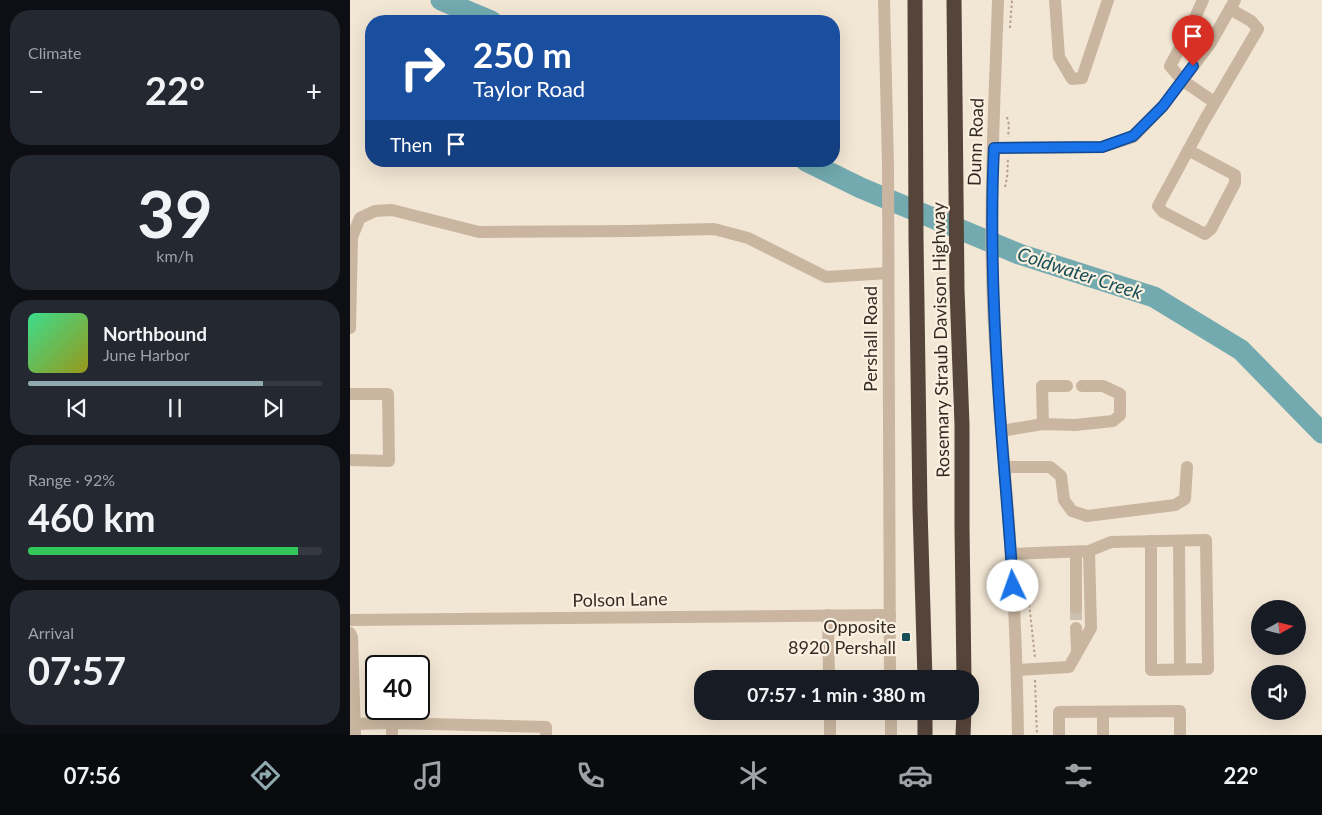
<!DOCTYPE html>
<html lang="en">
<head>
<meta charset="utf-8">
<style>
	body { margin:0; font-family:Lato,sans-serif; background:#242831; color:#f1f3f6; height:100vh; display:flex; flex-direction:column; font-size:19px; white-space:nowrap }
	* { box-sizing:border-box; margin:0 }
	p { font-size:16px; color:#9ea1a6 }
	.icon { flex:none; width:28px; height:28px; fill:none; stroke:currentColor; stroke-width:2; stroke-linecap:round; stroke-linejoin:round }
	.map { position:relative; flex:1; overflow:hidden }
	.sheet { display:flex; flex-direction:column; gap:10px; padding:10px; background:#0d0f14; width:350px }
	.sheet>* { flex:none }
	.banner { position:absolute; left:15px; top:15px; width:475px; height:152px; border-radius:20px; box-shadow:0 5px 20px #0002; background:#1a4fa0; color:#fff; overflow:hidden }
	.needle { width:32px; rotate:82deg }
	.fabs { position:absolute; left:901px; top:600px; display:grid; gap:10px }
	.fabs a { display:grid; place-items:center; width:55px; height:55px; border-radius:50%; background:#171b24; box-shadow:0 5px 20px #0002; font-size:25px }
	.speed { position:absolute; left:15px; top:655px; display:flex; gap:10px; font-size:25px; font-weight:700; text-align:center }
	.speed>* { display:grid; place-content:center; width:65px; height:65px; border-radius:50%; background:#171b24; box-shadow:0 5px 20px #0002; line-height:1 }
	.speed .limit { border:2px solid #111; border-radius:8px; background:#fff; color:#111 }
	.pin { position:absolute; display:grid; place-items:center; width:42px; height:42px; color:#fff; margin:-51px -21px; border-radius:50% 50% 50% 0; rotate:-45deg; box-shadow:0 0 5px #0007 }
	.pin .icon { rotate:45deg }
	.me { position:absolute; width:55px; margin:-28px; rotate:357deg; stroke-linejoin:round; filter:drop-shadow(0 0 4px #0008) }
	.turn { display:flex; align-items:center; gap:18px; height:105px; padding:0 25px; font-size:22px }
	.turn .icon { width:65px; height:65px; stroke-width:2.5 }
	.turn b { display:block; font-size:35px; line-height:42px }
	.then { display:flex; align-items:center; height:48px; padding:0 25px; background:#0003; gap:10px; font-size:19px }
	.big { font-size:38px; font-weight:700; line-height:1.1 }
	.sheet .card { flex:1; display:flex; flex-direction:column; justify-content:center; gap:8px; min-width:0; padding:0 18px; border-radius:20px; background:#242831 }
	.sheet .dial { align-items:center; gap:0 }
	.dial b { font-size:65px; line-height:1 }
	.song { display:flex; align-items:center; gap:15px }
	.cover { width:60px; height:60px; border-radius:8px; background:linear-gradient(135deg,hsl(150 70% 55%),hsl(60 70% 35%)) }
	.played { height:5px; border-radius:2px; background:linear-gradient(90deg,#8fa9ae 80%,#363941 80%) }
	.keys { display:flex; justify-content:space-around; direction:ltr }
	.heat { display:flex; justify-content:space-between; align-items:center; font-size:28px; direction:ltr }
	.charge { height:8px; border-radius:4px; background:linear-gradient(90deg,#34c759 92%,#363941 0) }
	.trip { position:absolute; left:344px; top:670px; width:285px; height:50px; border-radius:20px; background:#171b24; box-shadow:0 5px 20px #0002; font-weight:700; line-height:50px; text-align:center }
	.dock { display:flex; height:80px; justify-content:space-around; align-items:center; background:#090b0e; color:#9ea1a6 }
	.dock .icon { width:35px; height:35px }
	.dock .selected { color:#8fa9ae }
	.dock b { font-size:22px; color:#f1f3f6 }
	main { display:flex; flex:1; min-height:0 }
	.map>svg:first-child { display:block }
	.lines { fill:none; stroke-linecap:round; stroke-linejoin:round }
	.river { stroke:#72aab0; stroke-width:21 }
	.minor-tunnel { stroke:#ccc0b1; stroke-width:12; stroke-dasharray:12 6; stroke-linecap:butt }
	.path { stroke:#b6a08b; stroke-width:2; stroke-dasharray:2.5 2.5; stroke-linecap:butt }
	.minor { stroke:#cab6a0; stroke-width:12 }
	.highway { stroke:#55443a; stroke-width:15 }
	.route-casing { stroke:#114b97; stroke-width:12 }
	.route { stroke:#1a73e8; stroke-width:9 }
	.poi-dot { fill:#184e57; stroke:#faf0e0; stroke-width:2 }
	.labels { text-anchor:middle; stroke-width:4.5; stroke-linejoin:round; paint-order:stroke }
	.street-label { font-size:18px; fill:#332a24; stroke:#faf0e0 }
	.poi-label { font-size:18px; fill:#332a24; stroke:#faf0e0; text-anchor:end }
	.water-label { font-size:19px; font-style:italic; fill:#184e57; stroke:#faf0e0 }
</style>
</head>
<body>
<main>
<section class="sheet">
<div class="card"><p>Climate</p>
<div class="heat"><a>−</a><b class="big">22°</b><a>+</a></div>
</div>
<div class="card dial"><b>39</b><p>km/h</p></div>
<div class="card">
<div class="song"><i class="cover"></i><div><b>Northbound</b><p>June Harbor</p></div></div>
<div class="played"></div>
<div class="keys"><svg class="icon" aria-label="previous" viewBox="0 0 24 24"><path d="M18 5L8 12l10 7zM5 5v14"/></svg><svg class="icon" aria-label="pause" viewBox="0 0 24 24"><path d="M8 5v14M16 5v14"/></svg><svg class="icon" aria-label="next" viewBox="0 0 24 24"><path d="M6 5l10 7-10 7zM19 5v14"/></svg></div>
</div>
<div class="card"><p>Range · 92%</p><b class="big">460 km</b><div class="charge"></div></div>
<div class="card"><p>Arrival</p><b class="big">07:57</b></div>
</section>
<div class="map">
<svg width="972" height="735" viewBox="0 0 972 735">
	<rect width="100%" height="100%" fill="#f2e6d4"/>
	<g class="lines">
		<g class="river">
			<polyline points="91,0 141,21"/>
			<polyline points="456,161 511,188 669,254 804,297 891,350 972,433"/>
		</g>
		<polyline class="minor-tunnel" points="726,608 726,628"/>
		<g class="path">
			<polyline points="660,28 662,0"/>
			<polyline points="657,117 659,125 658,137"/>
			<polyline points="655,187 657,178 658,159"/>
			<polyline points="675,565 685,658"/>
			<polyline points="685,680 687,735"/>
		</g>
		<g class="minor">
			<polyline points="534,0 538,164 540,679"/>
			<path d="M648 0C645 92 640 184 642 275 644 369 655 461 661 554 665 614 667 675 668 735"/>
			<polyline points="705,0 709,57 722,79 732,78 758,0"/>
			<polyline points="853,0 837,35 854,52"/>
			<polyline points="837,35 820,66 832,80 864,102"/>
			<polyline points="644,148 752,147 783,137 813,106 860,44 885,0"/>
			<polyline points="838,150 885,175 885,183 861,229 855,234 813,212 808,206 854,121 908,29 901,21 880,9"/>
			<polyline points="0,328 2,237 10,218 25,211 42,210 129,232 282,231 364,229 398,238 476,277 538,273"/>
			<polyline points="0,394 38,394 39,461 0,460"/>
			<polyline points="693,424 692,386 717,386"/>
			<polyline points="651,431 693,424 725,425 763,421 770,415 770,394 753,386 732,386"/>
			<polyline points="654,467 700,467 711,476 714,500 722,511 737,516 825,505 835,499 837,467"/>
			<polyline points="829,541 830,669"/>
			<polyline points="726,552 726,608"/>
			<polyline points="661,554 739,551 761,542 856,540 858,669 801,670 801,541"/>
			<polyline points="478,615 479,679"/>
			<polyline points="0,620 540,615"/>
			<polyline points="726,628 727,651"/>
			<polyline points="0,633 2,637 5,735"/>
			<polyline points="667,670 719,667 741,628 739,551"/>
			<polyline points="480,711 480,735"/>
			<polyline points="541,711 541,735"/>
			<polyline points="753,712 753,735"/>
			<polyline points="4,724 42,723"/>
			<polyline points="42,735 42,723 196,727 196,735"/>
			<polyline points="709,735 709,712 830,711 830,735"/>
		</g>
		<g class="highway">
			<polyline points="565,0 566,238 570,508 575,679"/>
			<polyline points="604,0 607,289 612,425 612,527 614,679"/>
			<polyline points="575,711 575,735"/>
			<polyline points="613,735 614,711"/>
		</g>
	</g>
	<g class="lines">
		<g class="route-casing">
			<path id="route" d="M663 586C659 519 652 452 648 384 643 306 640 227 644 148L752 147 783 136 813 106 843 66"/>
		</g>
		<use href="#route" class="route"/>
	</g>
	<rect class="poi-dot" x="551" y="632" width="10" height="10" rx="2.5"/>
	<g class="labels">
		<g class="street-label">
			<text transform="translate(626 142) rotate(-88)" y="6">Dunn Road</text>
			<text transform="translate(521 339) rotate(-90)" y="6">Pershall Road</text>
			<text transform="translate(591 340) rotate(-91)" y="6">Rosemary Straub Davison Highway</text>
			<text transform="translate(270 600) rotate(-1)" y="6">Polson Lane</text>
		</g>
		<g class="poi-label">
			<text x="546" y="633">Opposite<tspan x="546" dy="21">8920 Pershall</tspan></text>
		</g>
		<g class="water-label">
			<text transform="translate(730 273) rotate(18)" y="7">Coldwater Creek</text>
		</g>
	</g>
</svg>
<div class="fabs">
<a><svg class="needle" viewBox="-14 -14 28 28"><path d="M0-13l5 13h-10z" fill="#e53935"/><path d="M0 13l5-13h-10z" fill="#9ea1a6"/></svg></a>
<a><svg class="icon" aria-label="sound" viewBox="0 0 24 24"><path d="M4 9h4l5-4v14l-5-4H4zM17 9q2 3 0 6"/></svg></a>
</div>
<div class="speed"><div class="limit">40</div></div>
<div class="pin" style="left:843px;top:66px;background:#d93025"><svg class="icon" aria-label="arrive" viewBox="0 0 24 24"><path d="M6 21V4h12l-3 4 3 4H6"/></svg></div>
<svg class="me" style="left:663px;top:586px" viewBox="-20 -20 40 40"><circle r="19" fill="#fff"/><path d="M0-13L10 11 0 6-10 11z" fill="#1a73e8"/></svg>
<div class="trip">07:57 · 1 min · 380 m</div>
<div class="banner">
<div class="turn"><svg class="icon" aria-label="right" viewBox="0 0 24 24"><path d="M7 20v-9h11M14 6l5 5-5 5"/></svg><div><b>250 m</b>Taylor Road</div></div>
<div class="then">Then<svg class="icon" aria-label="arrive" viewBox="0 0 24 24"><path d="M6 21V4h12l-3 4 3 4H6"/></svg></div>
</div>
</div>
</main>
<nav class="dock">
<b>07:56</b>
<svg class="icon selected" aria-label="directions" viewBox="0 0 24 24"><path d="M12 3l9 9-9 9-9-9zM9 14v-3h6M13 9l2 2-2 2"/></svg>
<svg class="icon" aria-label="music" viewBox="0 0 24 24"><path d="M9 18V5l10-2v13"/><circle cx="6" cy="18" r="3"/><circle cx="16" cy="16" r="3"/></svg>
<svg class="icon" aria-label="phone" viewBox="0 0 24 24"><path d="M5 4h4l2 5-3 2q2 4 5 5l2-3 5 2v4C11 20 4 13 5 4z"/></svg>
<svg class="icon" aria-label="climate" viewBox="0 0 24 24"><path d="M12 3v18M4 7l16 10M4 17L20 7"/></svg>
<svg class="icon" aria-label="car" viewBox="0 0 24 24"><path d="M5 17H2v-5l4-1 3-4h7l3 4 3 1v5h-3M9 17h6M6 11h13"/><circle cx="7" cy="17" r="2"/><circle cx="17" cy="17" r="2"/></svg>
<svg class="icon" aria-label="filters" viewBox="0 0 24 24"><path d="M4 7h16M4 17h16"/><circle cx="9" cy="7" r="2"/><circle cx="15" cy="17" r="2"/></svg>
<b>22°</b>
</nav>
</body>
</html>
